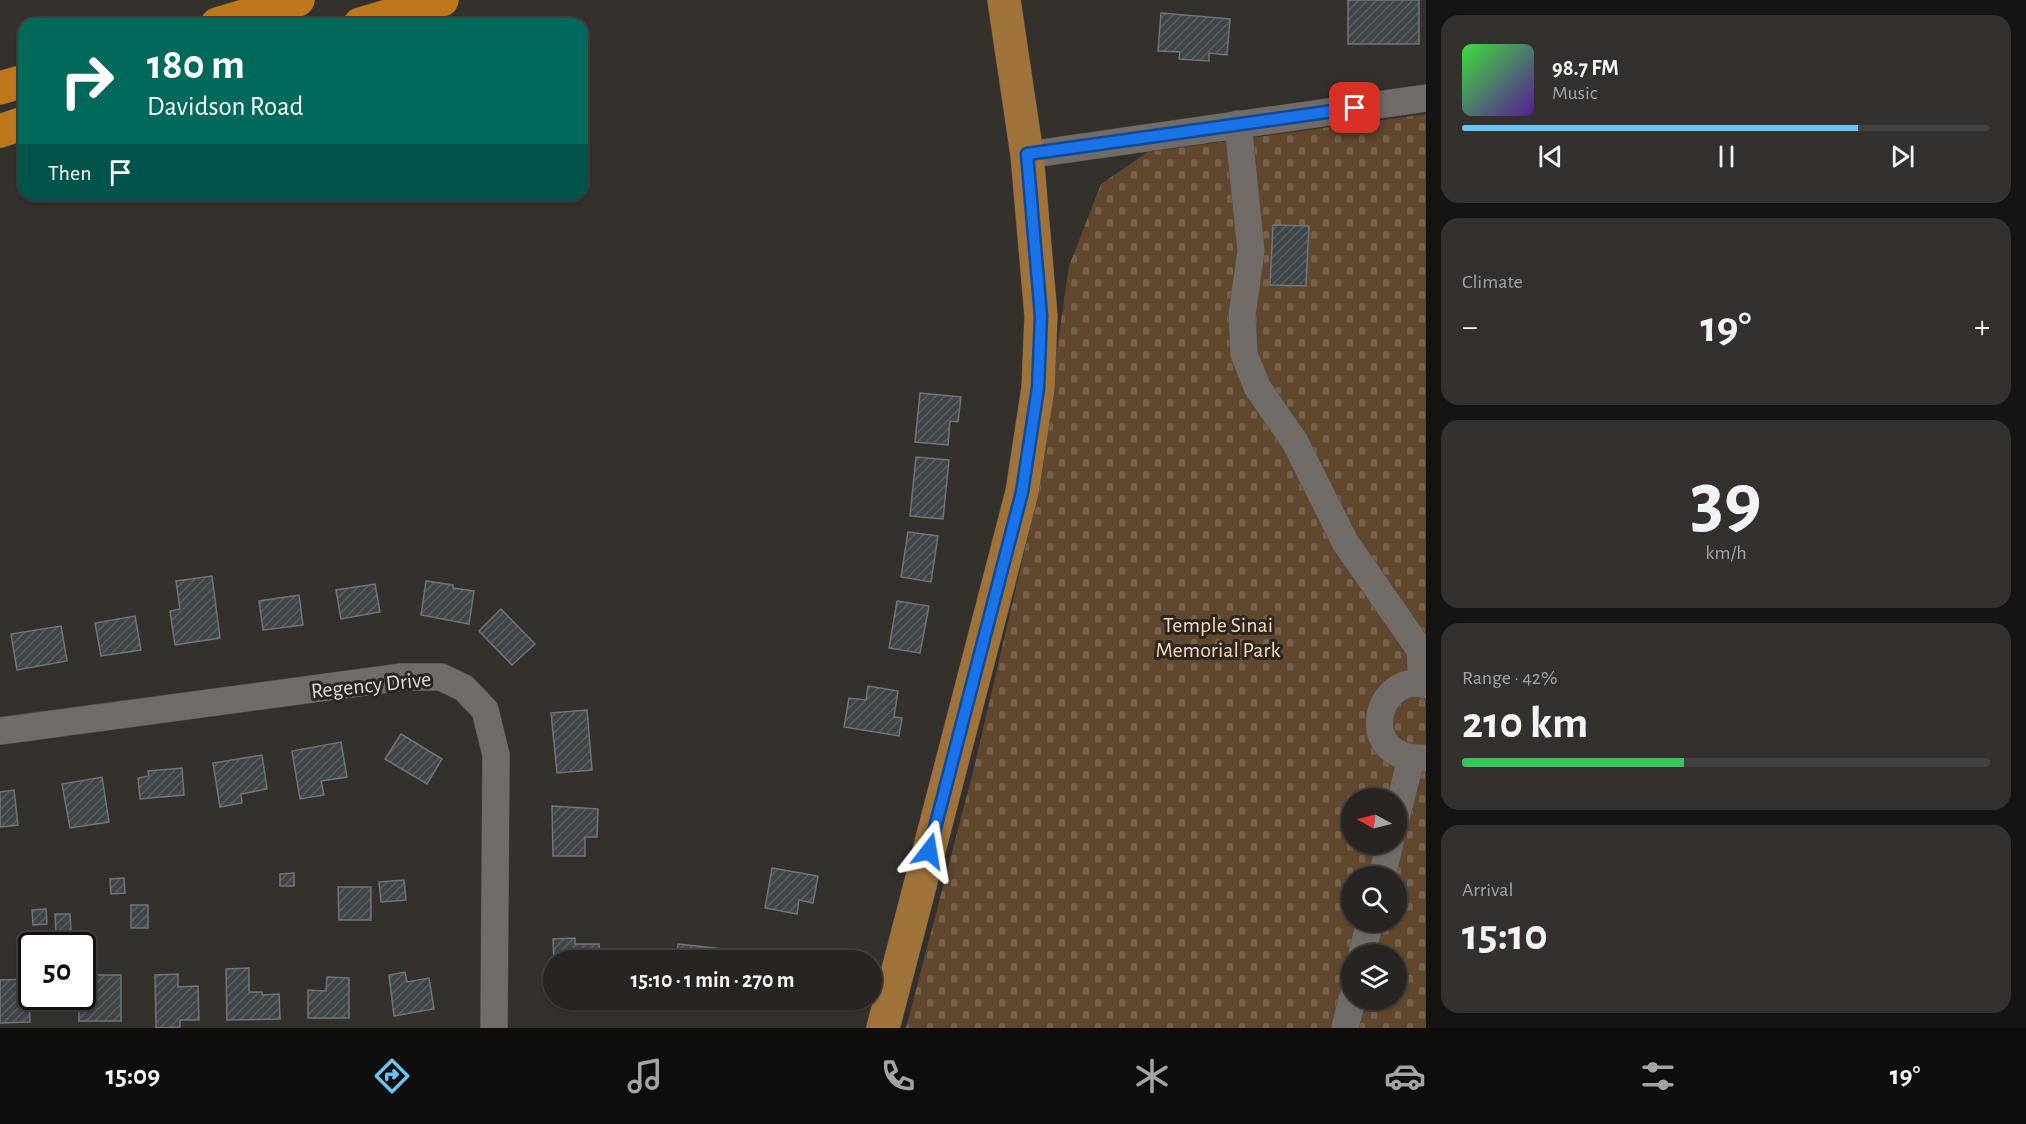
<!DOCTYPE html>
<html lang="en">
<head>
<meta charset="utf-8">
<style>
	body { margin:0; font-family:"Alegreya Sans",sans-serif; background:#33302e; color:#f1f3f6; height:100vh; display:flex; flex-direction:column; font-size:22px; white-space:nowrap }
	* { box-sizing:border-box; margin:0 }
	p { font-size:20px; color:#a4a4a5 }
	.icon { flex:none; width:33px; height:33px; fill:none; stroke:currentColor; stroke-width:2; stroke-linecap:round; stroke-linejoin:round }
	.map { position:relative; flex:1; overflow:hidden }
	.side { display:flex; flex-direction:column; gap:15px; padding:15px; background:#151412; width:600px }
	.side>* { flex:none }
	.hud { position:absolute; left:18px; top:18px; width:570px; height:183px; border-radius:18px; box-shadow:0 2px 4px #0004,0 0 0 2px #43413f; background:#00695c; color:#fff; overflow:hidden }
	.needle { width:39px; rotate:277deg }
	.controls { position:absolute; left:1341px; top:788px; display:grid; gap:12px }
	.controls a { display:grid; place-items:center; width:66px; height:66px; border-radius:50%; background:#272421; box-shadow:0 2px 4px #0004,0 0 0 2px #43413f; font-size:30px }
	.speed { position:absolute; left:18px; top:932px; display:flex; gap:12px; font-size:30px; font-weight:700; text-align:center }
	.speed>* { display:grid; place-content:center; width:78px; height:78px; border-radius:50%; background:#272421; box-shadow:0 2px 4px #0004,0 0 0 2px #43413f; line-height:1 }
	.speed .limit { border:3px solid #111; border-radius:9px; background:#fff; color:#111 }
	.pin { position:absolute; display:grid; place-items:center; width:51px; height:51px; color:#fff; margin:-26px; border-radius:12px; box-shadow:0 3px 9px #0006 }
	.me { position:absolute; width:66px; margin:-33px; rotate:14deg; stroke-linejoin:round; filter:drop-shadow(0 0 4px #0008) }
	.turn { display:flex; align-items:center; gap:21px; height:126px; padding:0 30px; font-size:27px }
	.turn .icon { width:78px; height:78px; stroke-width:2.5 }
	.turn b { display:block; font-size:42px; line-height:51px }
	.then { display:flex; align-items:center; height:57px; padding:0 30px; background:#0003; gap:12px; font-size:22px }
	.big { font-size:45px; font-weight:600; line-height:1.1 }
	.side .widget { flex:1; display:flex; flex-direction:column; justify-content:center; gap:9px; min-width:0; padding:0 21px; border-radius:18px; background:#33302e }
	.side .dial { align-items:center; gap:0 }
	.dial b { font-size:78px; line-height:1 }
	.song { display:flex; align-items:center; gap:18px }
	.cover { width:72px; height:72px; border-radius:9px; background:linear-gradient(135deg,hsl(120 70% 55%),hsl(270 70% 35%)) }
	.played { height:6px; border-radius:3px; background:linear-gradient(90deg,#6ac3f1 75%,#43413f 75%) }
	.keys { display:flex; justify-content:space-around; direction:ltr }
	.heat { display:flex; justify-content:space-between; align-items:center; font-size:33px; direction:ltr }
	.charge { height:9px; border-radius:4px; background:linear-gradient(90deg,#34c759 42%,#43413f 0) }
	.trip { position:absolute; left:543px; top:950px; width:339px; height:60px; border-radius:30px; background:#272421; box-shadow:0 2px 4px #0004,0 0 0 2px #43413f; font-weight:600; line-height:60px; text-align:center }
	.tabs { display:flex; height:96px; justify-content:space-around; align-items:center; background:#100e0d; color:#a4a4a5 }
	.tabs .icon { width:42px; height:42px }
	.tabs .on { color:#6ac3f1 }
	.tabs b { font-size:27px; color:#f1f3f6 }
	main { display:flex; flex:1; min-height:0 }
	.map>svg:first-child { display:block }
	.cemetery { fill:url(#cemetery-stones); fill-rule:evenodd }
	.building { fill:url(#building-hatch); stroke:#6f7578; stroke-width:1.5 }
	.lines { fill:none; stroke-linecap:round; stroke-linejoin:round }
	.minor-casing { stroke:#524f4b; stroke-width:28 }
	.major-casing { stroke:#524f4b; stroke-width:34 }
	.highway-casing { stroke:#524f4b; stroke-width:34 }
	.minor { stroke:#716c68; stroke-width:27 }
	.major { stroke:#a0733a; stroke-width:33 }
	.highway { stroke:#bf771c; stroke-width:33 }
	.route-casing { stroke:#114b97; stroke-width:15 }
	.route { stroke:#1a73e8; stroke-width:10 }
	.labels { text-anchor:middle; stroke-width:6; stroke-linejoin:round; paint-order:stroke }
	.park-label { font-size:22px; fill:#fed8b3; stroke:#2a2622 }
	.street-label { font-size:22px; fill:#dedbd9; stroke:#2a2622 }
</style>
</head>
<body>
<main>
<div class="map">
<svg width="1426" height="1028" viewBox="0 0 1426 1028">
	<defs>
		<pattern id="cemetery-stones" width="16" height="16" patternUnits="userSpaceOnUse" patternTransform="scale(1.5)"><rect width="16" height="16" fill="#61472e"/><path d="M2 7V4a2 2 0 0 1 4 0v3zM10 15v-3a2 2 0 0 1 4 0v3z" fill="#77614c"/></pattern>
		<pattern id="building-hatch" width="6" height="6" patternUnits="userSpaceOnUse" patternTransform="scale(1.5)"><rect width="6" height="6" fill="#404548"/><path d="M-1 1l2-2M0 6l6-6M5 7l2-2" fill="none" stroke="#5b5f62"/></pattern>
	</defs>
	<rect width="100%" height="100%" fill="#34302c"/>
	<path class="cemetery" d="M1426 114V1028H906L973 772 1032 519 1069 266 1101 184 1148 152ZM1352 798H1396V843H1352ZM1352 876H1396V921H1352ZM1352 954H1396V999H1352Z"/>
	<g class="building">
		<rect x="1348" y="0" width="71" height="44"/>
		<polygon points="1161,13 1230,19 1227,55 1209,53 1209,61 1179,59 1180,52 1158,51"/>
		<polygon points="1273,225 1309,226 1306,286 1270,285"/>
		<polygon points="920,393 961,397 958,422 950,421 948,445 915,442"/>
		<polygon points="916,457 949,460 943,519 910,516"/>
		<polygon points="908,532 938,536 931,582 901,577"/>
		<polygon points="212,576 220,638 175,645 170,611 180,609 176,581"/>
		<polygon points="426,581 453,585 453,588 474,591 469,624 421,615"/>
		<polygon points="375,584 380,612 341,619 336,590"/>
		<polygon points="299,595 303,625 263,630 259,601"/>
		<polygon points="897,601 929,606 920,653 889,648"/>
		<polygon points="501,609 535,644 512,665 479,631"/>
		<polygon points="135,616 141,650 101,656 95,623"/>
		<polygon points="61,626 67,661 17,670 11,634"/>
		<polygon points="868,686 898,691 894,717 902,718 899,736 844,727 849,698 866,700"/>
		<polygon points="587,710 592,770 557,773 551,713"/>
		<polygon points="401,734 442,759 427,784 385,759"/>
		<polygon points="341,742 347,777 321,781 324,795 300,799 292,751"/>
		<polygon points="262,755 267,789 241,794 242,803 220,807 213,763"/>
		<polygon points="182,768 184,795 140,799 138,778 149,776 148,771"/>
		<polygon points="102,777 109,822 70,828 62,784"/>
		<polygon points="14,790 18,825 0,827 0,792"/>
		<polygon points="552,806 598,809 597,837 585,837 585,856 553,856"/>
		<polygon points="772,868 818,876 813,903 799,900 797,914 765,908"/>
		<polygon points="294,873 294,886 280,886 280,874"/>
		<polygon points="124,878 125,893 111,894 110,879"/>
		<polygon points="404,880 406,900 381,902 379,882"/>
		<polygon points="338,887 371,887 371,920 339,920"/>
		<rect x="131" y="905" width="17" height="23"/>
		<polygon points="46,909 47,924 33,925 32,910"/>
		<polygon points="55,914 70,914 71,933 56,934"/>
		<polygon points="575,938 575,944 599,944 600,960 554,960 554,963 553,939"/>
		<polygon points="678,944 722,949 721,960 676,960"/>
		<polygon points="249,968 249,992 262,992 262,995 279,994 280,1019 227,1020 226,969"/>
		<polygon points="405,972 407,982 429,978 434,1009 394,1016 389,975"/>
		<polygon points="178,974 178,987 198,986 199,1020 180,1020 180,1027 156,1028 155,975"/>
		<polygon points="97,975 121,975 121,1021 79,1021 79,996 82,996 82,992 97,992"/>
		<polygon points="327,977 349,978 349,1018 308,1018 308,990 326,991"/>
		<polygon points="32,979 32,995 29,995 30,1022 0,1023 0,980"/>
	</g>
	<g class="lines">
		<g class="minor-casing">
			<g id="minor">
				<polyline points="1238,124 1251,251 1242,315 1244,354 1257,387 1295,442 1345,542 1420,650 1422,684"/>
				<polyline points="1027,155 1426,98"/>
				<path d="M1426 685C1376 670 1353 762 1426 758"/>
				<polyline points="0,731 402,677 441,677 464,688 485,710 496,755 494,1028"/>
				<polyline points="1396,818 1411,759"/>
				<polyline points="1382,876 1390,843"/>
				<polyline points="1362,954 1370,921"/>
				<polyline points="1345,1028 1352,999"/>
			</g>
		</g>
		<g class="major-casing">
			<polyline id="major" points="883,1028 1022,492 1038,388 1041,316 1027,155 1004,0"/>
		</g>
		<g class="highway-casing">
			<g id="highway">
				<polyline points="217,24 298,0"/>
				<polyline points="360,24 442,0"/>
				<polyline points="0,88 24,81"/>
				<polyline points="0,131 24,123"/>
			</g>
		</g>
		<use href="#minor" class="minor"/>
		<use href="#major" class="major"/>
		<use href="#highway" class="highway"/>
	</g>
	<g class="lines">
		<g class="route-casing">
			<polyline id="route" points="929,851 1022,492 1038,388 1041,316 1027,154 1355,108"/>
		</g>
		<use href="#route" class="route"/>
	</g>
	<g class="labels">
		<g class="park-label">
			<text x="1218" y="632">Temple Sinai<tspan x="1218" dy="25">Memorial Park</tspan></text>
		</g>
		<g class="street-label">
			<text transform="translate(371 684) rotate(-6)" y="8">Regency Drive</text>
		</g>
	</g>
</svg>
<div class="controls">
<a><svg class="needle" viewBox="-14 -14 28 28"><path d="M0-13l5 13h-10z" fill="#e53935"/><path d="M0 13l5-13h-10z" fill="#a4a4a5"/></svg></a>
<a><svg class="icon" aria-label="search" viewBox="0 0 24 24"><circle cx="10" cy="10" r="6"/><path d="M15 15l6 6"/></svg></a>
<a><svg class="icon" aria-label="layers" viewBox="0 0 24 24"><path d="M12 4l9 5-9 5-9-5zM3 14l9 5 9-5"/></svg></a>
</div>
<div class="speed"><div class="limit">50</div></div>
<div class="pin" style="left:1355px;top:108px;background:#d93025"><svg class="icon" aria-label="arrive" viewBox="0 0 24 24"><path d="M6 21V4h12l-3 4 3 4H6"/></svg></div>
<svg class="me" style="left:929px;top:851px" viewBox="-20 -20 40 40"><path d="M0-17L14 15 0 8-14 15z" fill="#1a73e8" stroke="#fff" stroke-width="4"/></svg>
<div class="trip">15:10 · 1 min · 270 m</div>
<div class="hud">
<div class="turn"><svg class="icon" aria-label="right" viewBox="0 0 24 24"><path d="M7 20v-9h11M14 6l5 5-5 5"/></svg><div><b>180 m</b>Davidson Road</div></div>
<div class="then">Then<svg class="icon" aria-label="arrive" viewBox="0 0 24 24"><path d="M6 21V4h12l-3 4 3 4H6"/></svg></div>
</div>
</div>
<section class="side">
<div class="widget">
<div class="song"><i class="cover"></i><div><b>98.7 FM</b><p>Music</p></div></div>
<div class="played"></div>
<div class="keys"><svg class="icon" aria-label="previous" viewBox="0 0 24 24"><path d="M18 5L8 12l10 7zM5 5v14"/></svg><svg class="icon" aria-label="pause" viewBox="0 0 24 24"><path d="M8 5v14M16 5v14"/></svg><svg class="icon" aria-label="next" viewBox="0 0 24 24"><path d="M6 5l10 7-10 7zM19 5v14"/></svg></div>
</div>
<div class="widget"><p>Climate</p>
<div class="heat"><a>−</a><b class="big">19°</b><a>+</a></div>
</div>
<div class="widget dial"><b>39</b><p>km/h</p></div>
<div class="widget"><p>Range · 42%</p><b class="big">210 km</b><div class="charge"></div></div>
<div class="widget"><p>Arrival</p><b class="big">15:10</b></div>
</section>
</main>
<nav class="tabs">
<b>15:09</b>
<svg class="icon on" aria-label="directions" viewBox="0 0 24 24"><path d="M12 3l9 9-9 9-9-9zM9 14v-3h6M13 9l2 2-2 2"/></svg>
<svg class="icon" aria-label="music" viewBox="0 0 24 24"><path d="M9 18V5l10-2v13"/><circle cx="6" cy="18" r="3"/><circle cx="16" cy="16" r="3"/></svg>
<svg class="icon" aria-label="phone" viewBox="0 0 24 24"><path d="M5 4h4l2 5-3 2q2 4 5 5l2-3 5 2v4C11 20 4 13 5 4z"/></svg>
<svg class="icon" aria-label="climate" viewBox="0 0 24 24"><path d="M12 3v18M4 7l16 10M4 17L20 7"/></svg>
<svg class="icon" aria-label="car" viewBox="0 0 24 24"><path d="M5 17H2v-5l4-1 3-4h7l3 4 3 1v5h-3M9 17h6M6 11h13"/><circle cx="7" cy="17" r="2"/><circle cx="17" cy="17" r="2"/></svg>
<svg class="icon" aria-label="filters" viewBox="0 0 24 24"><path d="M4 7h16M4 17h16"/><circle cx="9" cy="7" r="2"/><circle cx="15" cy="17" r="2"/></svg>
<b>19°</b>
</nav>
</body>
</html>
